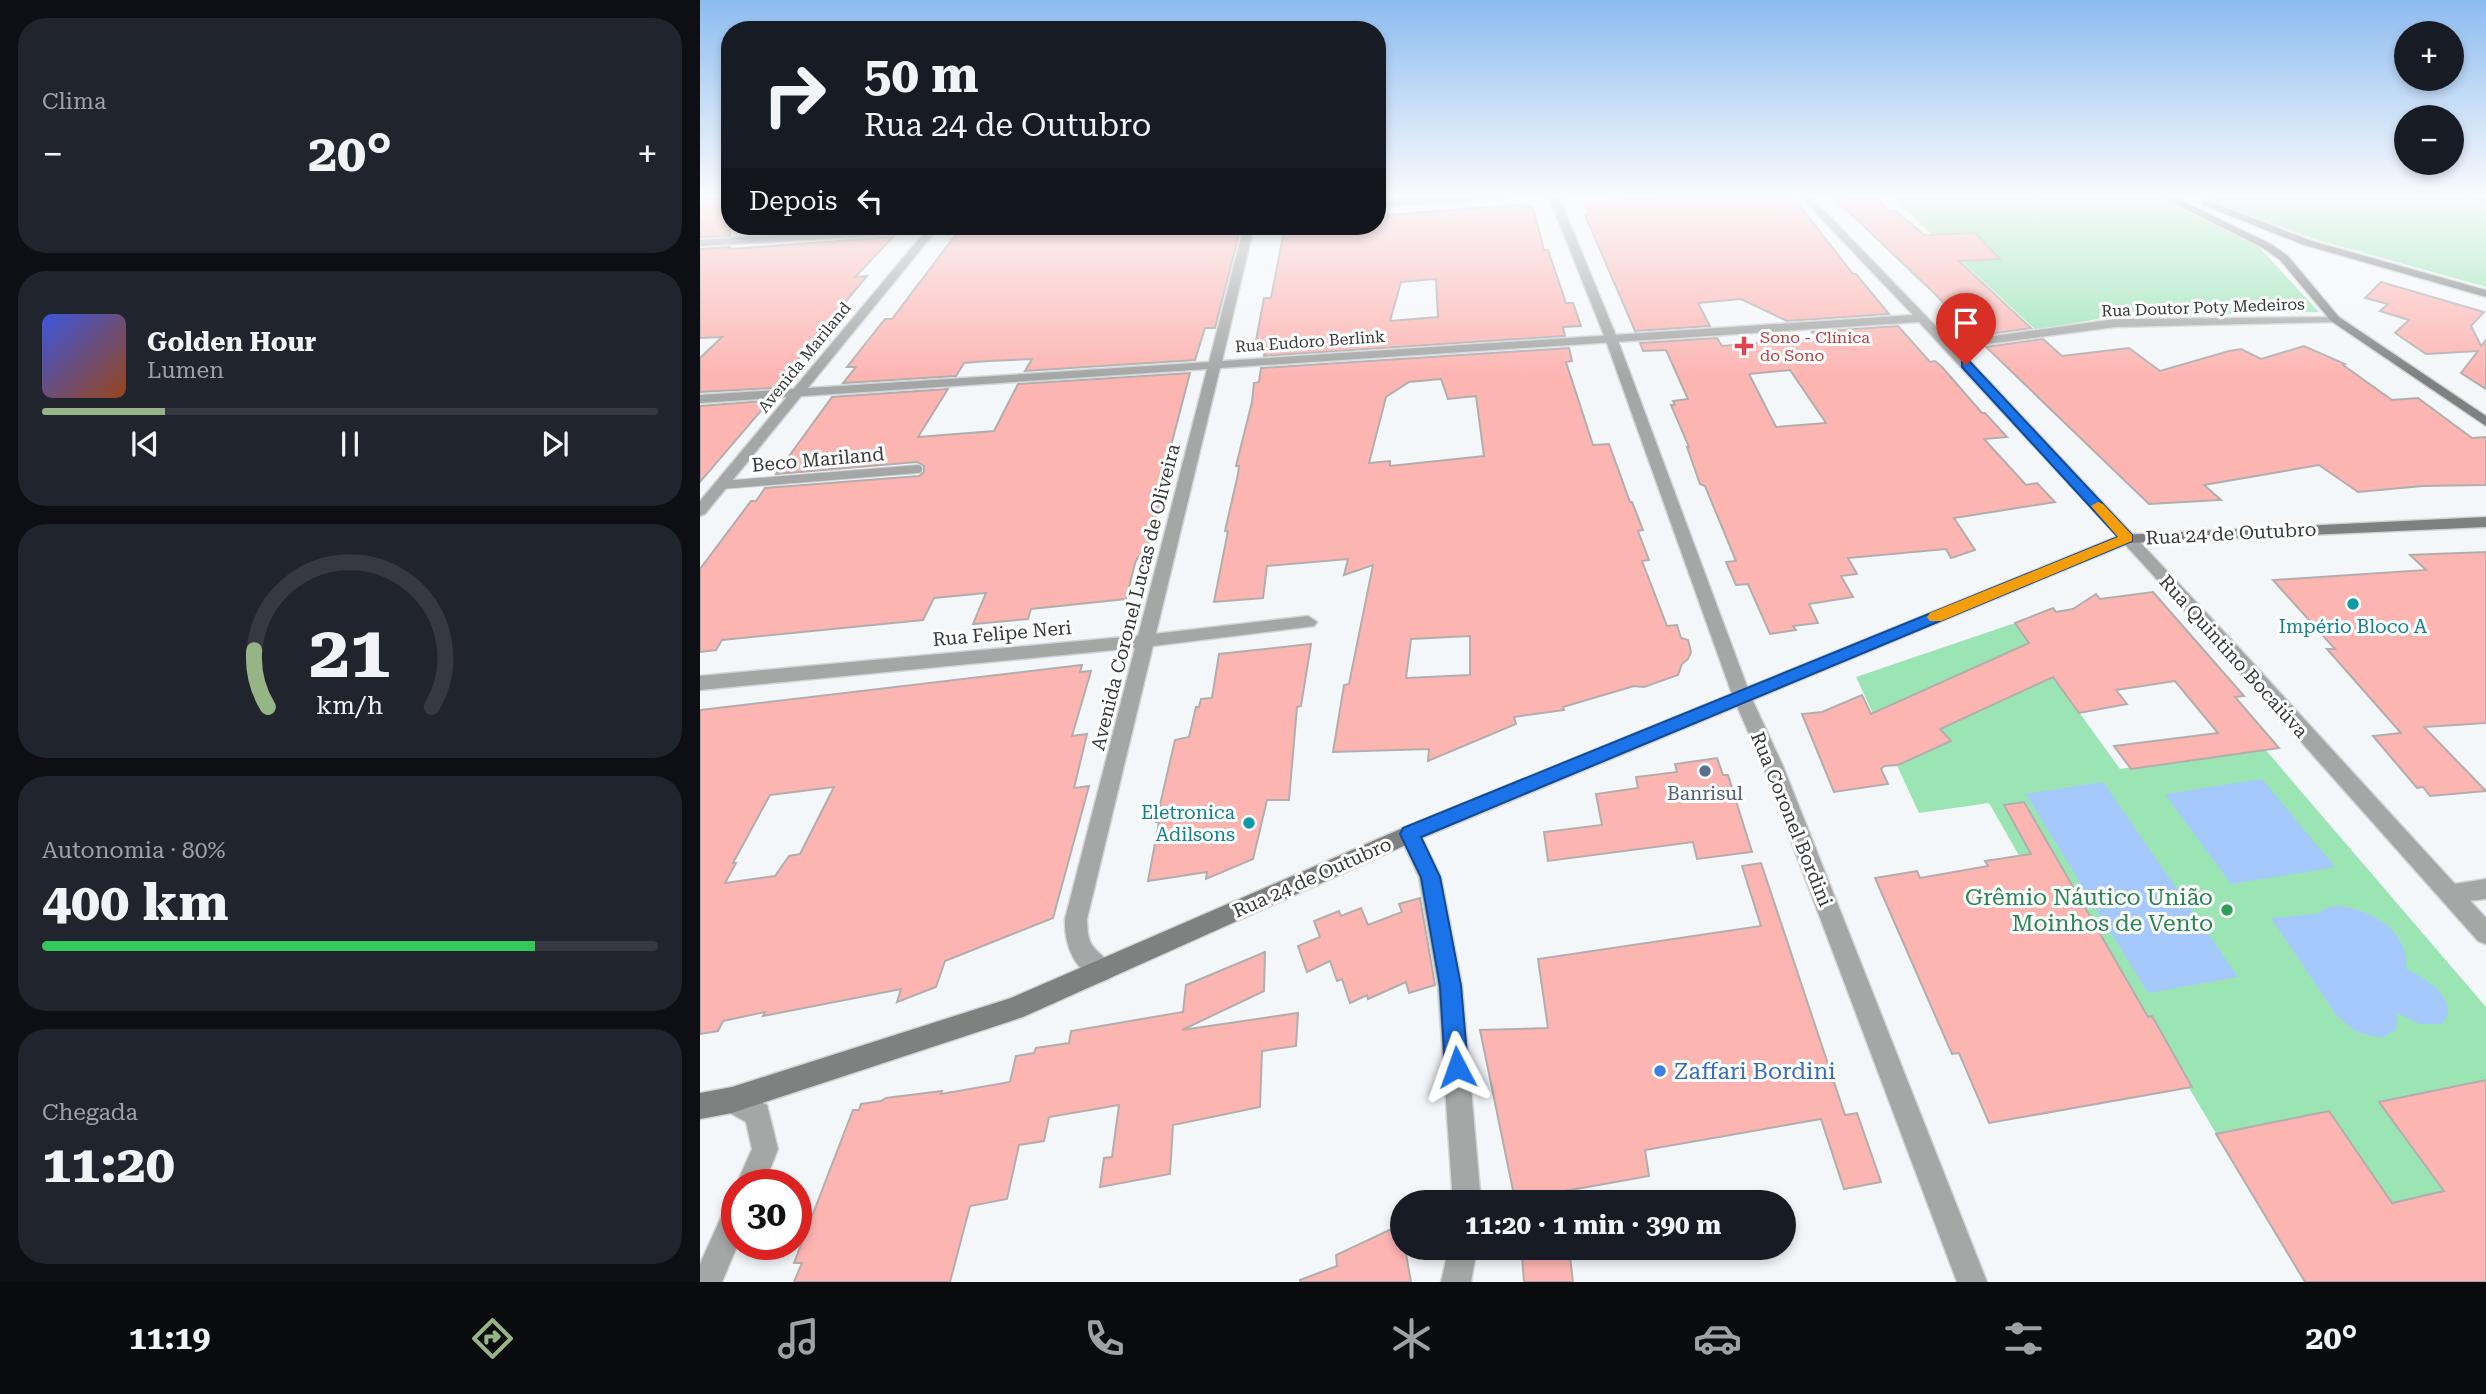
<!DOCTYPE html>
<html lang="pt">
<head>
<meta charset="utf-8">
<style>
	body { margin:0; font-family:"Roboto Serif",serif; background:#20242c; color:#f1f3f6; height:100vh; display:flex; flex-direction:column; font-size:26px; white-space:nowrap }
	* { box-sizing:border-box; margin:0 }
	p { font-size:23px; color:#9ea1a6 }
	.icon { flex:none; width:38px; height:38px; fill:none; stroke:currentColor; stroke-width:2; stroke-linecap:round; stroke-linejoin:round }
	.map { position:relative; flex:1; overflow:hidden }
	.panel { display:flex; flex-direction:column; gap:18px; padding:18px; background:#0d0f14; width:700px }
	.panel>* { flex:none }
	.top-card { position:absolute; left:21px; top:21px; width:665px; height:214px; border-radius:28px; box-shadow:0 4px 10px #0003; background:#171b24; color:#f1f3f6; overflow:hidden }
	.tools { position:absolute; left:1694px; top:21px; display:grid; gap:14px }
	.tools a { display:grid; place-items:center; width:70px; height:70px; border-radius:50%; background:#171b24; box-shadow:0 4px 10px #0003; font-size:35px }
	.speed { position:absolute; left:21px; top:1169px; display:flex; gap:14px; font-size:35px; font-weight:700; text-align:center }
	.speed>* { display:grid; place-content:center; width:91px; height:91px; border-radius:50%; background:#171b24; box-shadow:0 4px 10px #0003; line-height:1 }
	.speed .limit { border:10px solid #d22; background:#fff; color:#111 }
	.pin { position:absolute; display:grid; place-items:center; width:60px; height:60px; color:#fff; margin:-72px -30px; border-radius:50% 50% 50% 0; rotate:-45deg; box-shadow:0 0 7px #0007 }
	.pin .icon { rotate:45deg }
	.me { position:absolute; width:77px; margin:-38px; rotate:356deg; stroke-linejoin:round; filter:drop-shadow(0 0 5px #0008) }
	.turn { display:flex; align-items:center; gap:24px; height:147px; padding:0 28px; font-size:32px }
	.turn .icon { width:91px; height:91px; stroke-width:2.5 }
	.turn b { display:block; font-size:49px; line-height:60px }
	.then { display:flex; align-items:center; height:66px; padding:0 28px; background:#0003; gap:14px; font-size:26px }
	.big { font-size:52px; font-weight:700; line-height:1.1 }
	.panel .card { flex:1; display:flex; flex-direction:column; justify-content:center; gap:10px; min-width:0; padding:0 24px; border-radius:28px; background:#20242c }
	.panel .dial { align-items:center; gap:0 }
	.dial svg { height:182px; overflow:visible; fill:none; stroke:#363941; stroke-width:7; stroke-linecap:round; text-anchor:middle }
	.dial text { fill:#f1f3f6; stroke:none }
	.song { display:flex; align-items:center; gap:21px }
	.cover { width:84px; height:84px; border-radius:10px; background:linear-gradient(135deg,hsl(230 70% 55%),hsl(20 70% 35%)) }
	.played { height:7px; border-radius:4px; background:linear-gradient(90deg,#96b587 20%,#363941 20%) }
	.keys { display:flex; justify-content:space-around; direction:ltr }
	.heat { display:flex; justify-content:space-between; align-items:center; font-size:38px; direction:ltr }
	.charge { height:10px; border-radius:5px; background:linear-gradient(90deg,#34c759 80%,#363941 0) }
	.trip { position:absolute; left:690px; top:1190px; width:406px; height:70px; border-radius:35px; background:#171b24; box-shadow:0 4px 10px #0003; font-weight:700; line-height:70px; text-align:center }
	.menu { display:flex; height:112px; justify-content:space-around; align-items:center; background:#090b0e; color:#9ea1a6 }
	.menu .icon { width:49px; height:49px }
	.menu .on { color:#96b587 }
	.menu b { font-size:32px; color:#f1f3f6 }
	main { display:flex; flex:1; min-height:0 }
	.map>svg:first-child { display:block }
	.green { fill:#9be5b5 }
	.water { fill:#a5c8fd }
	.building { fill:#fdb5b2; stroke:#b2aeae; stroke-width:2; fill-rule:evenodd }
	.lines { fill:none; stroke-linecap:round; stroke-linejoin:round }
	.service-casing { stroke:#d2d5d7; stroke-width:10 }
	.minor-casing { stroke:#d2d5d7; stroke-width:3 }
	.tertiary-casing { stroke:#d2d5d7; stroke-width:3 }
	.secondary-casing { stroke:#d2d5d7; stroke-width:3 }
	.service { stroke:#a5a7a6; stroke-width:8 }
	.minor { fill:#a5a7a6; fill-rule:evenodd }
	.tertiary { fill:#a5a7a6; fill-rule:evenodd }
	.secondary { fill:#7e8180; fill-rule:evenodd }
	.route { fill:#1a73e8; stroke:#114b97; stroke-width:2 }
	.slow { fill:#f59e0b }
	.health-dot { fill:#e0444e; stroke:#fff; stroke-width:2.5 }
	.culture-dot { fill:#0f9aa8; stroke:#fff; stroke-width:2.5 }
	.service-dot { fill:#5c6f8a; stroke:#fff; stroke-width:2.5 }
	.leisure-dot { fill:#2e9e5b; stroke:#fff; stroke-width:2.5 }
	.shop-dot { fill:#3f7fe0; stroke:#fff; stroke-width:2.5 }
	.labels { text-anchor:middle; stroke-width:6; stroke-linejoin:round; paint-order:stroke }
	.far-street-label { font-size:16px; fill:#373839; stroke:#fff }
	.far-health-label { font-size:16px; fill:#be3a42; stroke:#fff; text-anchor:start }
	.street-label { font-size:19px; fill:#373839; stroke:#fff }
	.culture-label { font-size:19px; fill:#0d838f; stroke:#fff }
	.service-label { font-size:19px; fill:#4e5e75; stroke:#fff }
	.near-leisure-label { font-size:23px; fill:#27864d; stroke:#fff; text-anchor:end }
	.near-shop-label { font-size:23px; fill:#366cbe; stroke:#fff; text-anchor:start }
</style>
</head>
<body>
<main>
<section class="panel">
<div class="card"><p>Clima</p>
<div class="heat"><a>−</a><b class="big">20°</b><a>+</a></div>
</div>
<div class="card">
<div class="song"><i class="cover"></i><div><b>Golden Hour</b><p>Lumen</p></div></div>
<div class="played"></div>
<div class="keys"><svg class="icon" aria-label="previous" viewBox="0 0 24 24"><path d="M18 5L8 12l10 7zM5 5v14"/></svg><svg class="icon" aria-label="pause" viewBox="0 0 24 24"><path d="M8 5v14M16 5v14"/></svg><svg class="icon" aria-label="next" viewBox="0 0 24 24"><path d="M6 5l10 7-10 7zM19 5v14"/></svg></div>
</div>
<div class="card dial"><svg viewBox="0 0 100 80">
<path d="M14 69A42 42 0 1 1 86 69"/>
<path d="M14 69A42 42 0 0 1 8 44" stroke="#96b587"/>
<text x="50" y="56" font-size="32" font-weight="700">21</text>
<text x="50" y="72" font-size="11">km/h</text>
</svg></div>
<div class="card"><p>Autonomia · 80%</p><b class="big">400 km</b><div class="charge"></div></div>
<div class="card"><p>Chegada</p><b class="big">11:20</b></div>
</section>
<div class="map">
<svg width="1786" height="1282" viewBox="0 0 1786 1282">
	<rect width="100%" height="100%" fill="#f4f7fa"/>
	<g class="green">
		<polygon points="1192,197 1459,197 1558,246 1619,312 1409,317 1336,330"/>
		<polygon points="1501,197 1757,197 1786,204 1786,287 1614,239"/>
		<polygon points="1315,623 1420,769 1564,748 1786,1007 1786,1282 1573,1229 1486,1083 1412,1018 1289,803 1219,813 1156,677"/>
	</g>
	<g class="water">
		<polygon points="1562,779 1635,867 1531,884 1465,794"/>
		<polygon points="1403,782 1538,977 1448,993 1326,794"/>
		<path d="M1637 906C1671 909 1710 931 1706 969 1724 977 1764 1002 1741 1024H1720L1697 1013 1696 1030 1681 1038 1657 1032 1637 1016 1571 918 1618 914 1626 908Z"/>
	</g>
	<g class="building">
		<polygon points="982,197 1093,197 1153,274 1156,274 1189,314 1087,321 1041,299 998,303 1010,326 935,331 885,215 889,215 885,202"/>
		<polygon points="1133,197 1178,200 1190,211 1196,211 1224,235 1275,233 1300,259 1259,261 1331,328 1275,336 1233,292"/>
		<polygon points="30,199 30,236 0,237 0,200"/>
		<path d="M828 204 829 207H833L844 250H848L866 303H873L881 326 863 327 865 336 564 356 565 351 555 346 564 298H571L584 231 631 228 632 226H677V219L687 218V215ZM736 279 738 317 690 321 701 282Z"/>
		<polygon points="84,226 191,226 77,233"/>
		<polygon points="469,226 541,226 515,328 505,328 495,360 325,371 332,359 288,361 264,363 256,376 143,383 156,367 147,367 185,319 192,319 257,233 439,227 442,229 468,228"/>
		<polygon points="193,237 155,277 167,276 74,388 0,392 0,358 22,337 0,338 0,249 30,247 30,249"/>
		<polygon points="1681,282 1784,312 1771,326 1781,346 1786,340 1786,389 1761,373 1778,351 1726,354 1695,333 1709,320 1680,311 1688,304 1665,298"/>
		<path d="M1198 326 1230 362 1235 361 1242 367 1282 413H1285L1307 437 1284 439 1326 485 1337 483 1355 502 1254 518 1275 550 1251 558 1246 549 1148 558 1157 574 1141 576 1153 597 1109 604 1118 623 1093 626 1096 630 1070 634 1048 584 1036 585 1026 562 1036 561 1005 486 1000 484 987 447H989L971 405H975L973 401 988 399 966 350 943 351 940 343 1017 338 1022 346 1122 337 1111 332ZM1090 370 1126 423 1076 427 1049 374Z"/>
		<polygon points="1343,339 1362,356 1429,348 1460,371 1529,351 1541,349 1561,359 1604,346 1645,364 1643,365 1692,400 1718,398 1772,438 1786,437 1786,485 1723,486 1658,492 1619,465 1504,485 1521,500 1449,504 1286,347"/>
		<path d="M869 348 872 361 866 362 893 445 909 444 930 502H932L943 530 938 531 949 560 942 561 967 626 977 625 981 638 988 640 991 652 988 659 982 664 978 675 944 687 934 686 863 707 864 710 814 717 816 724 728 761 729 749 633 752 644 685 649 684 673 565 644 575 648 559 567 566 563 598 514 602 528 531H525L538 474 539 466H536L552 402 554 383 559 382 561 368ZM741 379 748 399 776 396 784 456 690 466V461L669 463 686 397 709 382ZM770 636V675L706 678 711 639Z"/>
		<polygon points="490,373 457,499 461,498 445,556 438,557 435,563 426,599 331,609 328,619 273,624 286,593 234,598 223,620 22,640 16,650 0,652 0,569 51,501 56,501 65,488 219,476 224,472 224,466 217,462 76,474 132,397 248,389 218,437 294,431 318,384"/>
		<polygon points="63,401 66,405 0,482 0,406"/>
		<polygon points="1786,552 1786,723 1724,727 1786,791 1730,796 1723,787 1717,788 1673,736 1701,733 1627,649 1635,649 1573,580 1726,570 1710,555"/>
		<polygon points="1453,592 1544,696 1535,697 1579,748 1431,769 1414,746 1518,733 1475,681 1416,690 1427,704 1379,713 1353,677 1240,729 1251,741 1198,765 1184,766 1181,769 1188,784 1134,792 1102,714 1122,712 1162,695 1171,714 1329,643 1315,623 1353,608 1356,612 1373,609 1396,594 1400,599"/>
		<polygon points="611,644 601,706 597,707 589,800 567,800 553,859 506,879 507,872 448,881 459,822 456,822 475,740 489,737 496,707 499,707 501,699 512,698 519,654"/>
		<path d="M382 665 380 672 391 671 372 736 387 734 374 788 389 786 353 918 245 961 236 987 197 1002 201 989 63 1016 65 1012 23 1021 18 1031 0 1034V710ZM134 787 100 854 89 856 75 876 25 883 36 863H33L70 795Z"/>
		<polygon points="1017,758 1023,775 1028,775 1052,852 997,859 993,842 848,861 844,832 902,825 896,794 938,788 936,777 977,772 975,764"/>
		<polygon points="1324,802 1448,1017 1452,1016 1492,1087 1289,1123 1259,1053 1252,1054 1175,878 1217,871 1220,878 1288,866 1285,861 1331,854 1304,805"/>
		<polygon points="1061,863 1145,1115 1157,1113 1181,1182 1144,1189 1121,1119 945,1150 949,1176 815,1200 780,1030 848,1028 838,959 1061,926 1042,866"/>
		<polygon points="720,898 735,985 709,993 706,982 668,999 667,995 650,1003 642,979 637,981 630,961 607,972 598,946 620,937 614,921 639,911 641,916 661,908 668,925 702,912 699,904"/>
		<polygon points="565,952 564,991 482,1030 598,1013 596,1046 562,1051 560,1107 473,1125 470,1174 400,1187 404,1158 412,1157 419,1105 349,1117 344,1141 319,1145 307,1199 270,1206 250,1282 94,1282 102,1263 94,1263 153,1110 159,1110 161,1104 181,1101 186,1098 242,1091 241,1094 310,1082 316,1056 334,1053 336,1048 369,1043 371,1031 483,1012 486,985"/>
		<polygon points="1786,1080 1786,1282 1605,1282 1516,1134 1629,1111 1692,1203 1744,1191 1679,1102"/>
		<polygon points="702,1224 702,1248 705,1248 711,1282 600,1282 600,1280 637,1266 636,1255"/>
		<polygon points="869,1248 873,1282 824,1282 822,1256"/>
	</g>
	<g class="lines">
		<g class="service-casing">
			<polyline id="service" points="22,485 218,469"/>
		</g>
		<g class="minor-casing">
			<g id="minor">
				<polygon points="747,197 812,197 677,207 677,201"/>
				<polygon points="849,197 859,197 917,338 1051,697 1049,702 1035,702 1033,697 905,338"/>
				<polygon points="1766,197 1786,198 1786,204 1767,199"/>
				<polygon points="296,226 291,229 235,232 5,514 0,516 0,501 224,233 0,246 0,240 230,226"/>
				<polygon points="608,616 617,622 614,626 445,647 0,690 0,676 445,635"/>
				<polygon points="710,825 717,828 741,877 762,986 781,1202 753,1202 738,986 719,877 699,834 703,828"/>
				<polygon points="1786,879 1786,899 1750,903 1742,900 1739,893 1742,886"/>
				<polygon points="32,1087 67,1105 78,1149 64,1185 36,1185 52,1149 46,1122 23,1109 19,1100 23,1091"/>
				<polygon points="37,1200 38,1244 22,1282 0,1282 0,1264 27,1204"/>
				<polygon points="749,1248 777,1248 771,1282 741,1282"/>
			</g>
		</g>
		<g class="tertiary-casing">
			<g id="tertiary">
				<path d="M1101 197H1111L1251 342 1415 319 1639 317 1641 319 1635 322 1415 327 1258 348 1541 650 1786 918V944L1778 941 1444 565 1219 322 520 368 387 919C387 957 401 945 413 971L409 979 401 982C375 972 364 946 365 919L507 369 0 403V395L509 362 544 226H554L522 361 1213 315Z"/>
				<polygon points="1042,690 1049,692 1051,697 1083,766 1287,1282 1257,1282 1063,766 1033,697 1035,692"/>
			</g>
		</g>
		<g class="secondary-casing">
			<g id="secondary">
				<polygon points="1462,197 1474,197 1571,244 1588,256 1639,317 1786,416 1786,426 1631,321 1580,260 1563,248"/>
				<polygon points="1503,201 1509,201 1612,241 1786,290 1786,297 1604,245 1503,205"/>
				<polygon points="1786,517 1786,527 1429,543 717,840 323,1017 32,1113 0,1119 0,1093 32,1087 311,998 703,828 1421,535"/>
			</g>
		</g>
		<use href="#service" class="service"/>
		<use href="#minor" class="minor"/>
		<use href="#tertiary" class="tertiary"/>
		<use href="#secondary" class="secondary"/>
	</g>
	<linearGradient id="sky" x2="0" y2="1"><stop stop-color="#8dbcf0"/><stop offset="0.52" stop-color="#fafbfd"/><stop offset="1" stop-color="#fafbfd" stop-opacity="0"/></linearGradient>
	<rect width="1786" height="377" fill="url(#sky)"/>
	<polygon class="route" points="1266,361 1270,362 1432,535 1432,541 721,837 740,877 761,986 768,1067 765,1075 757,1079 748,1075 745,1067 740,986 721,877 700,834 703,828 1418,537 1262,367 1262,362"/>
	<polygon class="slow" points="1398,502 1403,504 1432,535 1432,541 1241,621 1230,621 1227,617 1230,613 1418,537 1391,506"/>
	<path class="health-dot" d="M1040.5 335.5h7v7h7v7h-7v7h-7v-7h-7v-7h7z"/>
	<g class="culture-dot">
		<circle cx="1653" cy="604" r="7"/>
		<circle cx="549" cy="823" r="7"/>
	</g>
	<circle class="service-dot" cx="1005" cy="771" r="7"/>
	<circle class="leisure-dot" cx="1527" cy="910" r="7"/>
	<circle class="shop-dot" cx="960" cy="1071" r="7"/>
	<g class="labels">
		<g class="far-street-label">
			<text transform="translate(1503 307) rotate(-2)" y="6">Rua Doutor Poty Medeiros</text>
			<text transform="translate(610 341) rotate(-4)" y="6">Rua Eudoro Berlink</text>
			<text transform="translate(104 357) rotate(-51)" y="6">Avenida Mariland</text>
		</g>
		<g class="far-health-label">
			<text x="1060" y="343">Sono - Clínica<tspan x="1060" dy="18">do Sono</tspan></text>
		</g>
		<g class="street-label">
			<text transform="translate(118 459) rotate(-5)" y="7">Beco Mariland</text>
			<text transform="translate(1531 533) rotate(-3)" y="7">Rua 24 de Outubro</text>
			<text transform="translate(435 597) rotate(-76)" y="7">Avenida Coronel Lucas de Oliveira</text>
			<text transform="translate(302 633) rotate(-5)" y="7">Rua Felipe Neri</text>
			<text transform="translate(1534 656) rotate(48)" y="7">Rua Quintino Bocaiúva</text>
			<text transform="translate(1092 819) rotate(68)" y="7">Rua Coronel Bordini</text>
			<text transform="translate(612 877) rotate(-24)" y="7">Rua 24 de Outubro</text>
		</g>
		<g class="culture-label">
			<text x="1653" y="633">Império Bloco A</text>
			<text x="535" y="819" text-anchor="end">Eletronica<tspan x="535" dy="22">Adilsons</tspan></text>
		</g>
		<g class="service-label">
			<text x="1005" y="800">Banrisul</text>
		</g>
		<g class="near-leisure-label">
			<text x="1513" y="905">Grêmio Náutico União<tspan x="1513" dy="26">Moinhos de Vento</tspan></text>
		</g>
		<g class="near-shop-label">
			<text x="974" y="1079">Zaffari Bordini</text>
		</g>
	</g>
</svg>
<div class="tools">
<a>+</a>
<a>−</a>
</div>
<div class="speed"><div class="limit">30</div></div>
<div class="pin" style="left:1266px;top:365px;background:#d93025"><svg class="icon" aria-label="arrive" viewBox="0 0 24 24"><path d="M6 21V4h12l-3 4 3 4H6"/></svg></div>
<svg class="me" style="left:757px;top:1067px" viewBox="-20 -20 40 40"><path d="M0-17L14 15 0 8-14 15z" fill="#1a73e8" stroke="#fff" stroke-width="4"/></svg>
<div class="trip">11:20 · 1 min · 390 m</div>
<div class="top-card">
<div class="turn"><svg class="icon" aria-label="right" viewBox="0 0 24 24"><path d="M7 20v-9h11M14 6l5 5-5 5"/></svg><div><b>50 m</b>Rua 24 de Outubro</div></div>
<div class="then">Depois<svg class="icon" aria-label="left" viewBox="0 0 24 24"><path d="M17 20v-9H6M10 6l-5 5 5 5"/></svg></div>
</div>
</div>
</main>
<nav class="menu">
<b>11:19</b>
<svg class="icon on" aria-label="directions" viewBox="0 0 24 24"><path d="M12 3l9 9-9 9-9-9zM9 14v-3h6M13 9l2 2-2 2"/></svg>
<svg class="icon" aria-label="music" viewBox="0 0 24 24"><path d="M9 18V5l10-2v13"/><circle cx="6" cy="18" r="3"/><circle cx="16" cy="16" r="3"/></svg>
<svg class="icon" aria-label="phone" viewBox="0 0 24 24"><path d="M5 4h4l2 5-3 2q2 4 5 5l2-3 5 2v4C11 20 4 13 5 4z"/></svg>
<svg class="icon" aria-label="climate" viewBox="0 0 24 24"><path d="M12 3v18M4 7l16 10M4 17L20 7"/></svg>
<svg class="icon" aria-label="car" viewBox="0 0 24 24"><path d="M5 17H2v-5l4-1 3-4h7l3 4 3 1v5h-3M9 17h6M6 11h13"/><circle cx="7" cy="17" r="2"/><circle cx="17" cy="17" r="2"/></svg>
<svg class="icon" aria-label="filters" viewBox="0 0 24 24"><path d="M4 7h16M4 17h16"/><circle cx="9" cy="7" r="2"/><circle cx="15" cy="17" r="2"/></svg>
<b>20°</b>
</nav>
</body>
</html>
